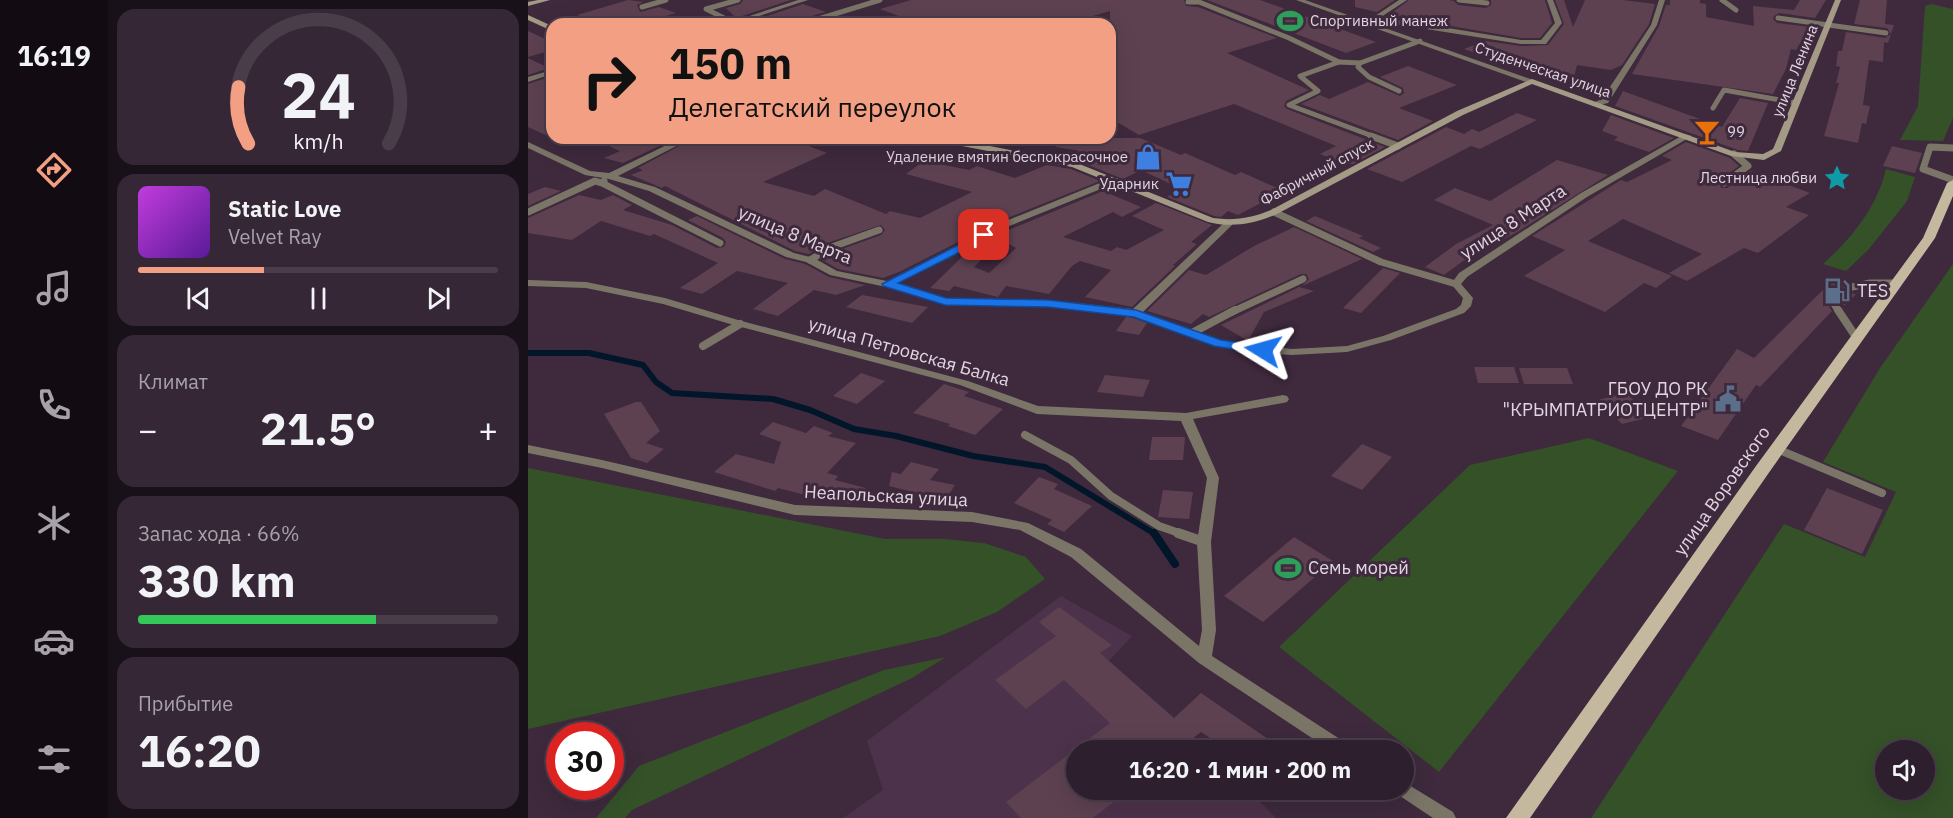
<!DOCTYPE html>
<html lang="ru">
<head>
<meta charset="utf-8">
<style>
	body { margin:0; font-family:"IBM Plex Sans",sans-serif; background:#362736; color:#f1f3f6; height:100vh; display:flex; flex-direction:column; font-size:22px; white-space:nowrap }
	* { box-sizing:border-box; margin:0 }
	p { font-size:20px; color:#a7a2aa }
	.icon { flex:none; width:33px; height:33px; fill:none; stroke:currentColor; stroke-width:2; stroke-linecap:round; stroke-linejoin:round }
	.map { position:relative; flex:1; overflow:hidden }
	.side { display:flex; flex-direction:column; gap:9px; padding:9px; background:#191119; width:420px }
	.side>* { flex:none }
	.hud { position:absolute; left:18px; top:18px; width:570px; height:126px; border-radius:18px; box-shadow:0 6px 24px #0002,0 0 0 2px #493d4a; background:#f39f83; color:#111; overflow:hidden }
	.controls { position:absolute; left:1347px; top:740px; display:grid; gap:12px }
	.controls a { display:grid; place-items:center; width:60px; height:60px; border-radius:50%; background:#2e1f2e; box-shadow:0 6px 24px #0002,0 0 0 2px #493d4a; font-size:30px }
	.speed { position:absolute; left:18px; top:722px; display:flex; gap:12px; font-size:30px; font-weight:700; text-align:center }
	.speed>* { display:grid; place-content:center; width:78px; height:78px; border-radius:50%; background:#2e1f2e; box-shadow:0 6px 24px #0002,0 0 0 2px #493d4a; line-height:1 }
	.speed .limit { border:9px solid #d22; background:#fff; color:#111 }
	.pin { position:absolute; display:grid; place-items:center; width:51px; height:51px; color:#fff; margin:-26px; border-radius:12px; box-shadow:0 3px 9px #0006 }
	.me { position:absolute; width:66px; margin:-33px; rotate:278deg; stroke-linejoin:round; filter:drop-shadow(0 0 4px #0008) }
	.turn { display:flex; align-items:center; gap:21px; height:126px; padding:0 24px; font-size:27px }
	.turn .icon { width:78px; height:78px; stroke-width:2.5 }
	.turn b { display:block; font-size:42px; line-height:51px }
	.big { font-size:45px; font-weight:700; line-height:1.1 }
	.side .card { flex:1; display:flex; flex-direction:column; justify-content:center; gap:9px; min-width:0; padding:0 21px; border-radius:18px; background:#362736 }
	.side .dial { align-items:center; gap:0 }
	.dial svg { height:156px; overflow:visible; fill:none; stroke:#493d4a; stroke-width:7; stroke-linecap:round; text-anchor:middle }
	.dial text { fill:#f1f3f6; stroke:none }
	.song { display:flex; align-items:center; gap:18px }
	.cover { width:72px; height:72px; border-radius:9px; background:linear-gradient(135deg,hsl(290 70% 55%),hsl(270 70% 35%)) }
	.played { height:6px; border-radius:3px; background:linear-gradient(90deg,#f39f83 35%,#493d4a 35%) }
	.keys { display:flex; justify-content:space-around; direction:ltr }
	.heat { display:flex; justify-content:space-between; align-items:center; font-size:33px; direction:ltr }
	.charge { height:9px; border-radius:4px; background:linear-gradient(90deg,#34c759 66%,#493d4a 0) }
	.trip { position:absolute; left:538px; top:740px; width:348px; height:60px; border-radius:30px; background:#2e1f2e; box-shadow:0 6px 24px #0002,0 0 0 2px #493d4a; font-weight:700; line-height:60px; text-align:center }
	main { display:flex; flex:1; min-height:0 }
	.tabs { display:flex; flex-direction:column; width:108px; justify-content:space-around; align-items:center; background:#120c12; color:#a7a2aa }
	.tabs .icon { width:42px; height:42px }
	.tabs .current { color:#f39f83 }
	.tabs b { font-size:27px; color:#f1f3f6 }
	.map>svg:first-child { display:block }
	.built { fill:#4c324b }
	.green { fill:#345128; fill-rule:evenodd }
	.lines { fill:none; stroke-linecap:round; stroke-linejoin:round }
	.stream-far1 { stroke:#02162a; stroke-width:6 }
	.stream { stroke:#02162a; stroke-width:8 }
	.building { fill:#5d4151 }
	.lane-far3 { stroke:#7b7568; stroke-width:5 }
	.lane-far2 { stroke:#7b7568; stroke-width:7 }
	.lane-far1 { stroke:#7b7568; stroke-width:8 }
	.lane { stroke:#7b7568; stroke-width:10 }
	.street { fill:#7b7568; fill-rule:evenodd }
	.secondary { fill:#a49b87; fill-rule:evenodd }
	.primary { fill:#c4b89e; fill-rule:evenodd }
	.route { fill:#1a73e8; stroke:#114b97; stroke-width:1.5 }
	.labels { text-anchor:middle; stroke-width:6; stroke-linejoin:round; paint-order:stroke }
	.far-poi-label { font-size:15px; fill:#e2d5e2; stroke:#3e293d; text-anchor:end }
	.far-street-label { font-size:15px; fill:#e2d5e2; stroke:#3e293d }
	.street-label { font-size:18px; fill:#e2d5e2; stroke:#3e293d }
	.poi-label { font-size:18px; fill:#e2d5e2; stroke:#3e293d; text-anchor:start }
</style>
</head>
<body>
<main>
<nav class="tabs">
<b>16:19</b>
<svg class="icon current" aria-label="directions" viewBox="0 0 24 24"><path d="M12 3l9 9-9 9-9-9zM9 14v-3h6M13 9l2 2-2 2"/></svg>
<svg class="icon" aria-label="music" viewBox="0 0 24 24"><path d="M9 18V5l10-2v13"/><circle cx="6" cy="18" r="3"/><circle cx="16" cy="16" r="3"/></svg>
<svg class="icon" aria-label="phone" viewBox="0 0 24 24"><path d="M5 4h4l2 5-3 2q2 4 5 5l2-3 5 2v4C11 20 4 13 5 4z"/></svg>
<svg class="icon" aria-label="climate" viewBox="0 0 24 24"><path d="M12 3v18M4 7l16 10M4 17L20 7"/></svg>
<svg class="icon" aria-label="car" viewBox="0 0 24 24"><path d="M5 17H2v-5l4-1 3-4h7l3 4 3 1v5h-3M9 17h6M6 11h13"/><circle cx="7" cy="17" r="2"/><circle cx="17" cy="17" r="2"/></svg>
<svg class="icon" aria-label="filters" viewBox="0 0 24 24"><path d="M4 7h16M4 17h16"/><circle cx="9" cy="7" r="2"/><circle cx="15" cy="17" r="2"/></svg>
</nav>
<section class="side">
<div class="card dial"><svg viewBox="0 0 100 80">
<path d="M14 69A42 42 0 1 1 86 69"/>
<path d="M14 69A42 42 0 0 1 9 40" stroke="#f39f83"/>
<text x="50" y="56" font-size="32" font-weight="700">24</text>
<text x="50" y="72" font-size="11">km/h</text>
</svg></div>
<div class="card">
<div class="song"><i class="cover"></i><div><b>Static Love</b><p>Velvet Ray</p></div></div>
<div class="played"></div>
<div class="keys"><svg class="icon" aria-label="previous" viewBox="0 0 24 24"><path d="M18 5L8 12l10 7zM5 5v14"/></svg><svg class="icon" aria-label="pause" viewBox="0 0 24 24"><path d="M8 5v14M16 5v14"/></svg><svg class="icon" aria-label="next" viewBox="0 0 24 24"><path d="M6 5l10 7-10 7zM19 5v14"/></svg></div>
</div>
<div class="card"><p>Климат</p>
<div class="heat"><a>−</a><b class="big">21.5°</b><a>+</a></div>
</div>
<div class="card"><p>Запас хода · 66%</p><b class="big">330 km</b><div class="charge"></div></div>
<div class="card"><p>Прибытие</p><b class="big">16:20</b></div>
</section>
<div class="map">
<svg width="1425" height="818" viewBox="0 0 1425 818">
	<rect width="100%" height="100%" fill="#3e293d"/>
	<polygon class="built" points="533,596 604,636 581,661 680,750 549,750 549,789 719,789 748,818 315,818 355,790 339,741"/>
	<g class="green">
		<polygon points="1403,4 1425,9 1425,118 1415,141 1372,140 1390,106 1397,6"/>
		<path d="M1358 169 1387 177 1379 201 1341 249 1318 271 1295 264C1324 238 1349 207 1358 169Z"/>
		<path d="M1425 264V818H1063L1256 524 1337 557 1368 492 1295 462 1352 368ZM1358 750H1396V789H1358Z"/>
		<polygon points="1061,438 1150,471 911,772 751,647 942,465"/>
		<polygon points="0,468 357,539 417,539 456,543 498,557 517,579 469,612 412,636 0,729"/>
		<polygon points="418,657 384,678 104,810 97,818 68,818 111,766 356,670"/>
	</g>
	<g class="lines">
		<polyline class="stream-far1" points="0,353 61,353 115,365 128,382 144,393 245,399 282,410 326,429 368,436 445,456 517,467 627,534"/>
		<polyline class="stream" points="626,533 647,564"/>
	</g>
	<g class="building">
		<polygon points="100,0 115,2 109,5 112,12 131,7 148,13 112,24 72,24 49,15"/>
		<polygon points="215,0 263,0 208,18 198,8 212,4"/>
		<polygon points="383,0 656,0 658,6 670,7 749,38 699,53 781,90 758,101 756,106 759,109 857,147 825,164 817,164 792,154 808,146 706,104 611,135 582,118 582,11 537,24 392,24 352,9"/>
		<polygon points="679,0 732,0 848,42 818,53"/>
		<polygon points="827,0 867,0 849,12 827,7"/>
		<polygon points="881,0 921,0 926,1 930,5 958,8 963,5 963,0 1017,0 1024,23 1012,38 993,38 917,25 920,22 861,15"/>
		<polygon points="1027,0 1036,0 1045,27 1057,0 1095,0 1127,4 1121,24 1094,65 1083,70 1049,65 1046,77 982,55 969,61 936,49 957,41 993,46 1020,45 1036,24"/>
		<polygon points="1142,0 1172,0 1172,3 1178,4 1178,17 1226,26 1225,6 1266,10 1272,0 1298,0 1287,18 1251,13 1246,16 1245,19 1249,23 1282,27 1268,50 1263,49 1258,69 1245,94 1104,74 1131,26 1138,5 1142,5"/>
		<polygon points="1332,0 1359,0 1357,24 1366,25 1360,43 1356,42 1355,62 1341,60 1335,105 1342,106 1338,124 1334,123 1330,143 1296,136 1311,83 1308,83 1312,67 1308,66 1310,51 1314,51 1318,32 1357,38 1363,34 1359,28 1326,24"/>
		<polygon points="275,4 298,12 273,19 269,24 215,24"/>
		<polygon points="0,31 24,42 24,50 0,57"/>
		<polygon points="0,58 21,68 0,75"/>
		<polygon points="880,66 929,85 871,108 905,121 870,140 773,104 792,95 801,99 840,82 872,96 876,93 875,88 852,77"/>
		<polygon points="24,76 24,138 0,127 0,84"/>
		<polygon points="1095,91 1194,127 1212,98 1240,103 1220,151 1210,150 1087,106"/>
		<polygon points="989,113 1009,120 952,149 943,146 874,182 839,169 918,127 936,134 944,129 951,132"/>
		<polygon points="1083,115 1146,138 1121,152 1086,140 1090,137 1074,131"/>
		<polygon points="63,138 148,138 95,163 76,158 92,151"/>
		<polygon points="166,138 260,138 299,153 235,182 286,196 297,189 358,214 362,211 392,218 444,192 378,174 396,161 441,170 449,166 487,178 519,165 543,169 572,181 472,221 371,272 355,278 310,269 294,260 306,252 353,235 357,230 353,225 302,242 281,254 267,251 137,186 134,188 103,175 115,170 110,168"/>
		<polygon points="529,138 612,138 653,155 657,153 707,175 713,172 756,191 710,215 700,211 693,217 686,216 639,197 653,189 613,170 595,179 550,161 535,158 552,151 528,147"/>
		<polygon points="1158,142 1202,158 1211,166 1191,180 1193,188 1199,188 1223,171 1282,193 1258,207 1281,215 1230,253 1216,248 1159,281 1141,273 1174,254 1095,219 1060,241 1144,276 1128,288 1116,283 1077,312 996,276 1037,250 1004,236 1093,180 1099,182 1144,160 1134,156"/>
		<polygon points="1364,146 1394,153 1387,173 1355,166"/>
		<polygon points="1029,160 1080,175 991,231 935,261 916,275 897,267 928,244 965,225 906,200 927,188 962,201"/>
		<polygon points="17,187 33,191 0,206 0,194"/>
		<polygon points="575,191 613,207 594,217 585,212 535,237 583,251 589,247 598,250 636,230 604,216 628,203 684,225 663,242 669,244 645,265 647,266 604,307 557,297 583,270 552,261 544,266 521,294 478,286 470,297 426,286 421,291 402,288 444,247 455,258 446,267 461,273 488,248 466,236"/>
		<polygon points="51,195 73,200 85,195 104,205 95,210 144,225 189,248 196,247 198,242 195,238 160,220 169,216 257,259 277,264 301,277 337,285 308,295 286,290 250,316 225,309 260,283 209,271 174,294 152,288 190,263 126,234 122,236 73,221 44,240 0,233 0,218"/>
		<polygon points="787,216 835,236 831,238 853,248 845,252 778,221"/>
		<polygon points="766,227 834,259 774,286 781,279 778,274 773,274 681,317 675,314 663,324 619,311 661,270 678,275 726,246"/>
		<polygon points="855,268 872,273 833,313 815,308"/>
		<polygon points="1307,278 1315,285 1316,292 1328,294 1317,305 1313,304 1308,299 1303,300 1300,305 1304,311 1232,387 1228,385 1190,440 1153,426 1209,349 1226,358"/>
		<polygon points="771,287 786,291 736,312 720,341 693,325"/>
		<polygon points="334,295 400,307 384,323 318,307"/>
		<polygon points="598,317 605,318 619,323 611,335 588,331"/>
		<polygon points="946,367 986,367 991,383 950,383"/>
		<polygon points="991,368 1039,368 1045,384 996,384"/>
		<polygon points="333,373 357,381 329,404 305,396"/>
		<polygon points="577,375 622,380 615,397 569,392"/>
		<polygon points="416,384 441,392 436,396 475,409 447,435 420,426 422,424 385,413"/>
		<polygon points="1098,393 1123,417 1094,424 1070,400"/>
		<polygon points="108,402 113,402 132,431 118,443 136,449 119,463 103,458 76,414"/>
		<polygon points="245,422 278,433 286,426 305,433 300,436 328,443 299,473 310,476 307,480 338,488 322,504 292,495 289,498 250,488 247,491 186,472 208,454 246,464 253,442 231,434"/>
		<polygon points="624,437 657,437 655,460 621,460"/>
		<polygon points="834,444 864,457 834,490 803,476"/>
		<polygon points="383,462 411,469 402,480 427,485 417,500 361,486 364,472 373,474"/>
		<polygon points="511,477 530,484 526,489 564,506 536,532 519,524 524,520 486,503"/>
		<polygon points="1299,488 1355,510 1334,554 1276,530"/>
		<polygon points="635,490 665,492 661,519 630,517"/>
		<polygon points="766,537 805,561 735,622 696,596"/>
		<polygon points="531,607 584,645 572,653 646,718 673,693 756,750 700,750 673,732 650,750 549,750 549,789 602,789 565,818 493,818 478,802 582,723 536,680 498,709 467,680 528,636 511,622"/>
	</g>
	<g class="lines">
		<g class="lane-far3">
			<polyline points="931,0 959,3"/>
			<polyline points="1194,0 1208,10"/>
			<polyline points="660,2 671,2 761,38 811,62 772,76 790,91 761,105 847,137"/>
			<polyline points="114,7 138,0"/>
			<polyline points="1250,18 1358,33"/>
			<polyline points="208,24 178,9 210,0"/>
			<polyline points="274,24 352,0"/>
			<polyline points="811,62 832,63"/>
			<polyline points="871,91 841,77 830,67 832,63 892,41"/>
			<polyline points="1185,108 1196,90 1269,103"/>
		</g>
		<g class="lane-far2">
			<polyline points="843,136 870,146"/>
			<polyline points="1425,148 1402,147 1395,169 1425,180"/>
			<polyline points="74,183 192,243"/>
			<polyline points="1196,183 1220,166 1206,154"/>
			<polyline points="0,212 67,181 74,183 76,181"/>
			<polyline points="746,212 853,262 928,284"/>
			<polyline points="282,260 304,247 351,230"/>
			<polyline points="1320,288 1342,283 1368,283"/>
			<polyline points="1306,304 1311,312"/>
			<polyline points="704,312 775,279"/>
		</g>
		<g class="lane-far1">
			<polyline points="1310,310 1328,337"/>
			<polyline points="664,333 707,310"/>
			<polyline points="175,346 212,324"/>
			<polyline points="497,435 543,460 583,496 631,526 654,534"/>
			<polyline points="1249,449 1354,493"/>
		</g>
		<polyline class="lane" points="650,533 676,542"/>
		<g class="street">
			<polygon points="270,0 280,0 207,24 197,24"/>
			<polygon points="768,0 777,0 1008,81 1001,83"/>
			<polygon points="871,0 879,0 853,17 993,40 1013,40 1027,23 1019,0 1025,0 1034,23 1018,44 993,44 841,20"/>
			<polygon points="1131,0 1137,0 1129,25 1080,103 1067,106 1067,102 1074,99 1123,25"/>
			<polygon points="24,70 24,74 0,82 0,77"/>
			<polygon points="1157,134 1164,136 1059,197 939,277 933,284 945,298 943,306 936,313 863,340 819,352 764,355 735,353 686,346 606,316 520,306 417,305 358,287 302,275 278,262 258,257 121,191 81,179 57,175 0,148 0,142 62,171 81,173 153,138 164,138 90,176 127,187 266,253 286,258 309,271 359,281 473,223 584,178 590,178 590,182 479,227 369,283 418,299 520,300 605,309 698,221 704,221 704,225 615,312 692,341 764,349 819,346 855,336 928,309 933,305 935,298 923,284 931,273 1053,193"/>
			<polygon points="0,280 58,282 137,298 210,320 440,381 510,406 658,413 755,395 759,396 761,399 759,402 755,403 665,419 691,478 683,542 688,630 684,656 821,745 823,750 802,750 671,663 543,557 492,530 444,522 267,515 74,468 0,453 0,445 74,460 267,505 444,512 500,523 553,549 671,646 674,630 669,542 679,478 653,421 509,414 432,385 202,324 135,304 58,288 0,286"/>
			<polygon points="876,782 925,812 928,818 905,818 869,794 866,789 876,789"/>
		</g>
		<g class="secondary">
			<polygon points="10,0 22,0 0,6 0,2"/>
			<path d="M1307 0H1313L1253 151 1236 160 1203 156 1004 84 935 115 749 214C726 224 704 228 680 222L544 167 408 141 404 138H421L549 163 685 218C706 221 724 218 743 210L929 111 1004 79 1207 152 1235 154 1245 149Z"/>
			<polygon points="0,15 24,26 24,31 0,20"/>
		</g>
		<polygon class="primary" points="1425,180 1425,196 1407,238 1240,474 1002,818 978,818 1228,466 1395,238 1419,183"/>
	</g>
	<polygon class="route" points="456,232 460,233 460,238 370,283 418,298 520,300 608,310 693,340 735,346 742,350 735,354 686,346 606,317 520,307 417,305 355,286 354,284"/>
	<defs>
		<g id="stadium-bare" transform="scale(2.07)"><path d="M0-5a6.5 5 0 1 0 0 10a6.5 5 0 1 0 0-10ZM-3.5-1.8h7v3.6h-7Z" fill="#2e9e5b" stroke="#3e293d" stroke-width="2.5" paint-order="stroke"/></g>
		<g id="bar-bare" transform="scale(2.07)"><path d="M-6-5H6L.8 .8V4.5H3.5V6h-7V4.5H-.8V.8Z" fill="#e8710a" stroke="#3e293d" stroke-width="2.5" paint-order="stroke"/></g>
		<g id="shop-bare" transform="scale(2.07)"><path d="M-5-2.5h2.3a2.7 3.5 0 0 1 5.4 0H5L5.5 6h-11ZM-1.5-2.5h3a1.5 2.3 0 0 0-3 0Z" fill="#3f7fe0" stroke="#3e293d" stroke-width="2.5" paint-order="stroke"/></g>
		<g id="sight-bare" transform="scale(2.07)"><path d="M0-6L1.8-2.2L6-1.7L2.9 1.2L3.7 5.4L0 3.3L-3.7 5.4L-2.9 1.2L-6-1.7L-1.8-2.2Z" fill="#0f9aa8" stroke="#3e293d" stroke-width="2.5" paint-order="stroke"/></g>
		<g id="supermarket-bare" transform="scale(2.07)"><path d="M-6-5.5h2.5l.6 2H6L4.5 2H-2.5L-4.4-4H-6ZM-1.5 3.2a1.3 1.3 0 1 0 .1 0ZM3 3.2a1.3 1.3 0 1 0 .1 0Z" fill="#3f7fe0" stroke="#3e293d" stroke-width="2.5" paint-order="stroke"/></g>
		<g id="fuel-bare" transform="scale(2.07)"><path d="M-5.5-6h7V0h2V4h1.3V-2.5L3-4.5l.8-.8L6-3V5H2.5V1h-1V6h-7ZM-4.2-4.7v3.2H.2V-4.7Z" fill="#5c6f8a" stroke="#3e293d" stroke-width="2.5" paint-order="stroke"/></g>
		<g id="civic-bare" transform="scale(2.07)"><path d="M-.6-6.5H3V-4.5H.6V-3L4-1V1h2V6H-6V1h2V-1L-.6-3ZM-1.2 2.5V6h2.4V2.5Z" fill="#5c6f8a" stroke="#3e293d" stroke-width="2.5" paint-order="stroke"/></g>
	</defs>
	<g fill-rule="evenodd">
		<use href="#stadium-bare" x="762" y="21"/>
		<use href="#bar-bare" x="1179" y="132"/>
		<use href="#shop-bare" x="620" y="157"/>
		<use href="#sight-bare" x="1309" y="178"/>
		<use href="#supermarket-bare" x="651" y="184"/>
		<use href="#fuel-bare" x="1309" y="291"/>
		<use href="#civic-bare" x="1200" y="399"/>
		<use href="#stadium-bare" x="760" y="568"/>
	</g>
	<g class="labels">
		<g class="far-poi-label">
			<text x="782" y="26" text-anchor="start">Спортивный манеж</text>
			<text x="1199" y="137" text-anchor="start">99</text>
			<text x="600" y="162">Удаление вмятин беспокрасочное</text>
			<text x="1289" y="183">Лестница любви</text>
			<text x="631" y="189">Ударник</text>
		</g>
		<g class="far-street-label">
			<text transform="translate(1015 70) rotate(19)" y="5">Студенческая улица</text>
			<text transform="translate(1267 71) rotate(-68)" y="5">улица Ленина</text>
			<text transform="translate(789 172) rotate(-28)" y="5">Фабричный спуск</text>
		</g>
		<g class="street-label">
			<text transform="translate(985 222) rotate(-33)" y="6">улица 8 Марта</text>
			<text transform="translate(267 235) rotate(23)" y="6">улица 8 Марта</text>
			<text transform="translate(381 352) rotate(16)" y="6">улица Петровская Балка</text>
			<text transform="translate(1194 491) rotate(-55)" y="6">улица Воровского</text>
			<text transform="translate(358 496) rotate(3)" y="6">Неапольская улица</text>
		</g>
		<g class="poi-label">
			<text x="1329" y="297">TES</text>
			<text x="1180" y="395" text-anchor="end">ГБОУ ДО РК<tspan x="1180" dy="21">"КРЫМПАТРИОТЦЕНТР"</tspan></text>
			<text x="780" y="574">Семь морей</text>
		</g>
	</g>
</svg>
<div class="controls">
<a><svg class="icon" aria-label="sound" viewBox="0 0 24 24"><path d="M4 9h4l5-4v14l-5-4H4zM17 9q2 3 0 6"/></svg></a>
</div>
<div class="speed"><div class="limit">30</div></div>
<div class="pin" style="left:456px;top:235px;background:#d93025"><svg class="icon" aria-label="arrive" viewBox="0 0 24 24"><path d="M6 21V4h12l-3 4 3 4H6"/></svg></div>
<svg class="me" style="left:735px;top:350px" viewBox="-20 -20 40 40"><path d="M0-17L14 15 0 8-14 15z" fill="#1a73e8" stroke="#fff" stroke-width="4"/></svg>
<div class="trip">16:20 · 1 мин · 200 m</div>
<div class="hud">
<div class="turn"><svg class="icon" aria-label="right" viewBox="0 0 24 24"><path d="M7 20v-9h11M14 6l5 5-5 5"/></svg><div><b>150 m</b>Делегатский переулок</div></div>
</div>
</div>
</main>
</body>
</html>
